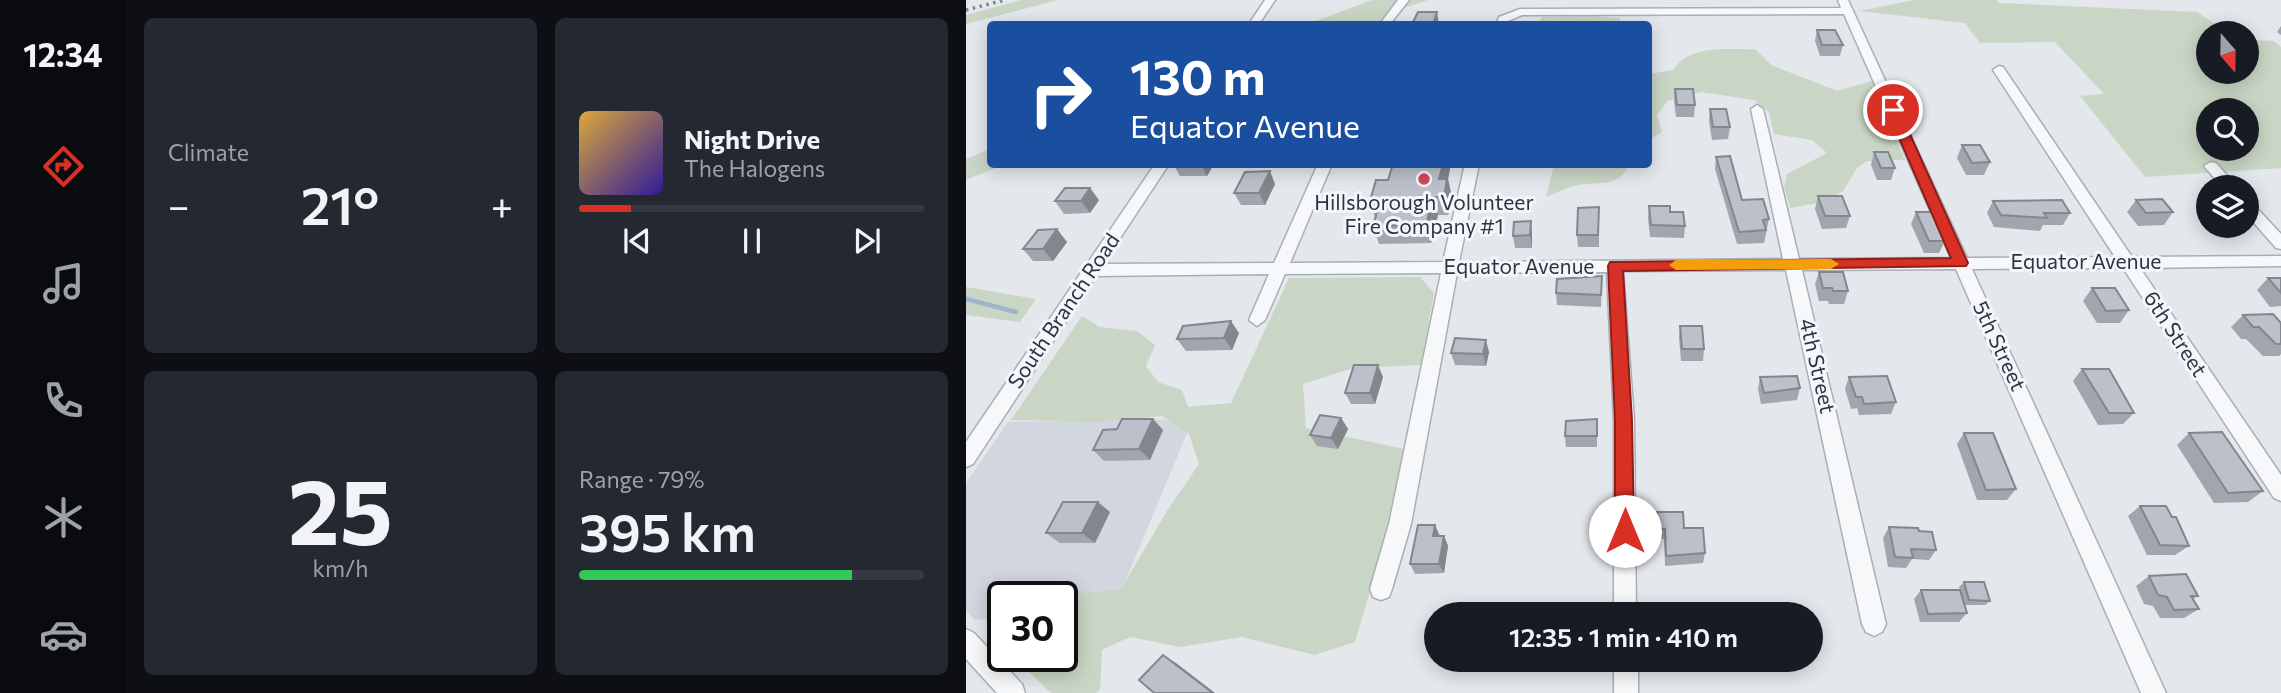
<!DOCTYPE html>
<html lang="en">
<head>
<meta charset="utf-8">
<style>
	body { margin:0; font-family:Commissioner,sans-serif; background:#242831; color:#f1f3f6; height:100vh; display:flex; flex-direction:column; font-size:26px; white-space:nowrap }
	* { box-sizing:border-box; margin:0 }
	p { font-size:23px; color:#9ea1a6 }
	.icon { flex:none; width:38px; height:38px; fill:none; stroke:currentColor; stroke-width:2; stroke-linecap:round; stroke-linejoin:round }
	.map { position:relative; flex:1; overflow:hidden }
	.sheet { display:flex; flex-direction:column; gap:18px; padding:18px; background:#0d0f14; width:840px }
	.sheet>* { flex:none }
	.top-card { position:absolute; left:21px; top:21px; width:665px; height:147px; border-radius:7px; box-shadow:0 4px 18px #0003; background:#1a4fa0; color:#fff; overflow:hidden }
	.needle { width:46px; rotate:160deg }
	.tools { position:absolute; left:1230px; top:21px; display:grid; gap:14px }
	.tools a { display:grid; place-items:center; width:63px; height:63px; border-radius:50%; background:#171b24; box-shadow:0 4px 18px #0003; font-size:35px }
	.speed { position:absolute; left:21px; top:581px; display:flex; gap:14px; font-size:35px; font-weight:700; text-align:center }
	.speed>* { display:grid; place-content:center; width:91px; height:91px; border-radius:50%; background:#171b24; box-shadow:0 4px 18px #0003; line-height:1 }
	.speed .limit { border:4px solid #111; border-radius:10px; background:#fff; color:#111 }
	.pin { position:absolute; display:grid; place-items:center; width:60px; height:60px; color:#fff; margin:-30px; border:4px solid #fff; border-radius:50%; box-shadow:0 2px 7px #0007 }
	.me { position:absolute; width:77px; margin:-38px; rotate:0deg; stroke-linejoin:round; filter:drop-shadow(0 0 5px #0008) }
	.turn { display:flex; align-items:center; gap:24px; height:147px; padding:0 28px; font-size:32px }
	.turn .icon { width:91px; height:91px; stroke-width:2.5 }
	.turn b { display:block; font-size:49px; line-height:60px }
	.big { font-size:52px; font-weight:600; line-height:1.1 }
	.sheet .widget { flex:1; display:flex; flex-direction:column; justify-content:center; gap:10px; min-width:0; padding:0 24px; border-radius:10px; background:#242831 }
	.sheet .dial { align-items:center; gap:0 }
	.dial b { font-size:91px; line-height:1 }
	.song { display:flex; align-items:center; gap:21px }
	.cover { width:84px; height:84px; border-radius:10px; background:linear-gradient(135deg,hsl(40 70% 55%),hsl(250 70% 35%)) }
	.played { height:7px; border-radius:4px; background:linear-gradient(90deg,#d93025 15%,#363941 15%) }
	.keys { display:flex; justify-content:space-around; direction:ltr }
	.heat { display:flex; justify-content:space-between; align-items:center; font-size:38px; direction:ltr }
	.charge { height:10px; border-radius:5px; background:linear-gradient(90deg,#34c759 79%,#363941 0) }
	.sheet .tiles { flex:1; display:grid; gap:18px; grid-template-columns:repeat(2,1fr) }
	.trip { position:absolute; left:458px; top:602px; width:399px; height:70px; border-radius:35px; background:#171b24; box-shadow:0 4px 18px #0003; font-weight:600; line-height:70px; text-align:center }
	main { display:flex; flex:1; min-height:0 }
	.tab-bar { display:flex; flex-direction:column; width:126px; justify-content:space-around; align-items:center; background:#090b0e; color:#9ea1a6 }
	.tab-bar .icon { width:49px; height:49px }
	.tab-bar .active { color:#d93025 }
	.tab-bar b { font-size:32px; color:#f1f3f6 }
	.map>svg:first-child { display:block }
	.built { fill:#d2d6de }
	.green { fill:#c9d6c5; fill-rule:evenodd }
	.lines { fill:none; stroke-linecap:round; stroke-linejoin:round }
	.stream { stroke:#9fb4cc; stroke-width:4.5 }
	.minor-casing { stroke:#a9aeb7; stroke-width:3 }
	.minor { fill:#f7f8fa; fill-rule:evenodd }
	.rail { stroke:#7d8696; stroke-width:3.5; stroke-dasharray:2.5 4.5; stroke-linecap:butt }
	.wall { fill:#a1a5ae }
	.shaded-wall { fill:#83868d }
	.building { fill:#bbc0ca; stroke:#83868d; stroke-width:2 }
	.route { fill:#d93025; stroke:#8d1f18; stroke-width:2 }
	.slow { fill:#f59e0b }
	.poi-dot { fill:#d1495b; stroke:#f4f6f9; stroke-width:2.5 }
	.labels { text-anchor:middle; stroke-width:6; stroke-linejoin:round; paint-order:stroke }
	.poi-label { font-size:21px; fill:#2b3445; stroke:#f4f6f9 }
	.street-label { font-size:21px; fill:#2b3445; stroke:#f4f6f9 }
</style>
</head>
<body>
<main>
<nav class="tab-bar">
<b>12:34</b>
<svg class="icon active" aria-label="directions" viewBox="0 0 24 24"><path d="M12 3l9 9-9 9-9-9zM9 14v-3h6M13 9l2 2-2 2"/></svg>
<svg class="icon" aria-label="music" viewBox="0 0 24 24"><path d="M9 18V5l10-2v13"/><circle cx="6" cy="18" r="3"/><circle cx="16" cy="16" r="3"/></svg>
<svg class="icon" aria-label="phone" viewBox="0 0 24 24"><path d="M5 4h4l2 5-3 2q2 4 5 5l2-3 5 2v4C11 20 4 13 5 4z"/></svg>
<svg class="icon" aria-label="climate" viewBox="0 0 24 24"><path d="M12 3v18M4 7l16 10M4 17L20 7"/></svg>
<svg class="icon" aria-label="car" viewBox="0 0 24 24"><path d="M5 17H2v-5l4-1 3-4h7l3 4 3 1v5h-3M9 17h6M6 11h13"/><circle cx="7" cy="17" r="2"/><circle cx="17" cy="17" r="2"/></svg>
</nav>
<section class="sheet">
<div class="tiles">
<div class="widget"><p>Climate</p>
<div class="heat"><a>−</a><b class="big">21°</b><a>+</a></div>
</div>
<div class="widget">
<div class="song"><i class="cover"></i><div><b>Night Drive</b><p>The Halogens</p></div></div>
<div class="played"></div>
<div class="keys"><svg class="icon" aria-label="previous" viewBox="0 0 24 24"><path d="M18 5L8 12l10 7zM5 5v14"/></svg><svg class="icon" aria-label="pause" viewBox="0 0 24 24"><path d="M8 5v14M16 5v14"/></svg><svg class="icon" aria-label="next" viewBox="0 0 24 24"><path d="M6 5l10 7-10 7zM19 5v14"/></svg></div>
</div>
<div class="widget dial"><b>25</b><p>km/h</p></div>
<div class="widget"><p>Range · 79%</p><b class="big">395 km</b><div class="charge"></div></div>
</div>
</section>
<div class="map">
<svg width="1315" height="693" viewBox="0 0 1315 693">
	<rect width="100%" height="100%" fill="#e4e7ec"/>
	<polygon class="built" points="227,419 149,606 96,597 37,597 37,617 9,620 0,610 0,483 42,422"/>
	<g class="green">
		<polygon points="55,0 92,0 0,24 0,15"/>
		<polygon points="406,0 462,0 424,13 418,24 342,24"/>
		<path d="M949 0H1031L1033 3 1231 12 1263 33H1242V72H1281V40L1308 41 1315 47V168L1179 177 1114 96 1138 94 1089 42 1014 43 999 23 893 11ZM1242 110H1281V149H1242Z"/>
		<polygon points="626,16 654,18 654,24 572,24 576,17"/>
		<path d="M789 49 805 65 871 91 906 81 939 160 901 161 891 168 877 191 859 202 824 208 818 187 821 174 861 153 846 140 808 134 803 112 788 100 735 92 701 101 691 115 696 132 683 140V74L707 70C724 44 762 50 789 49Z"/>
		<polygon points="24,149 24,164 37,165 0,180 0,159"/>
		<path d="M588 165H662C655 190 626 180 607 186 598 189 589 193 580 197Z"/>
		<polygon points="454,277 468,293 455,365 387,368 337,384 340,428 438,449 413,561 389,642 349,655 276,637 214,647 164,637 136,650 134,689 130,693 85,693 49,658 96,656 96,597 88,597 155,589 201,511 233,464 223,434 196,416 130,422 45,420 116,316 134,327 171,331 189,345 180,366 192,382 216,390 222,407 265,403 323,278"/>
		<polygon points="0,287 70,299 54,322 0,315"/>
	</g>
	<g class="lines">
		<polyline class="stream" points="0,299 50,312"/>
		<g class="minor-casing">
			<g id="minor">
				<polygon points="299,0 309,0 293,24 283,24"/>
				<polygon points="432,0 443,0 424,24 414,24"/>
				<polygon points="872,0 882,0 1001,258 1149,257 1027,70 1033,66 1037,67 1166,257 1315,256 1315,266 1174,268 1315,475 1315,501 1308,498 1157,268 1006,269 1200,693 1175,693 990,269 836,270 920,624 916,632 908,636 900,632 896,624 820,270 657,271 668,420 670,614 648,614 648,420 641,272 491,273 445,524 426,589 423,597 415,600 407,597 404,589 423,524 475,273 319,274 299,320 291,326 283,320 303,274 130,276 7,464 0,467 0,442 189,164 203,164 137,264 308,263 352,164 366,164 324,263 477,262 499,164 513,164 493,262 817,259 785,109 791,105 797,109 833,259 985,258 878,14 556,15 542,21 540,24 530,24 533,17 554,9 875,8"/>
				<polygon points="1245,162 1250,163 1271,187 1256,187 1238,166"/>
				<polygon points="1281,201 1286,203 1315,234 1315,249 1310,248 1281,215"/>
				<polygon points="0,629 8,633 56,684 59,693 31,693 0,659"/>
				<rect x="648" y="660" width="24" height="33"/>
			</g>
		</g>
		<use href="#minor" class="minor"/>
		<polyline class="rail" points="0,10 39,0"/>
	</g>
	<g class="wall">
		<polygon points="1315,26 1315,35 1311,32"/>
		<polygon points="851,30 877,45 874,56 854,56 849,41"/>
		<polygon points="709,89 729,105 728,117 710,117 708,101"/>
		<polygon points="744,109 764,127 762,139 746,140 743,121"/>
		<polygon points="996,145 1024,162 1018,175 1000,175 991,158"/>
		<polygon points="908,152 929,168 925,180 911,180 905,165"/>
		<polygon points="750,157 776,200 803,219 798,243 771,244 749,169"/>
		<polygon points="207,164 248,164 241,176 214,176"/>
		<polygon points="427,164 485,164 482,179 486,197 482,215 472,215 465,243 413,244 407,226 409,217 404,201 422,180"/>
		<polygon points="309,184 299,205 275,205 268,193"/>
		<polygon points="852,196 884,216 880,228 856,229 849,209"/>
		<polygon points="133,200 124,213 98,214 89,201"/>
		<polygon points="1170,200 1207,212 1198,225 1172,226 1161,212"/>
		<polygon points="1027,201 1104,213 1097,225 1077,225 1074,231 1028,227 1021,213"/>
		<polygon points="683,206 704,212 719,226 718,238 684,237 682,219"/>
		<polygon points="950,212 979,241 973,253 958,253 945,224"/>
		<polygon points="633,220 633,247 612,247 611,235"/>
		<polygon points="566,234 566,248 549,248 547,236"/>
		<polygon points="101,242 87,261 67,261 57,249"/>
		<polygon points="853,272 882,291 878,304 863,304 862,301 853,301 849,284"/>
		<polygon points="636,276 635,307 591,305 590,293"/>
		<polygon points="1302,278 1315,278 1315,306 1304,307 1291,290"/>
		<polygon points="1126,288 1163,310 1154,323 1131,323 1117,301"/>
		<polygon points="1277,315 1315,323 1315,354 1313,356 1297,356 1280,339 1275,339 1265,327"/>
		<polygon points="714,326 738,349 737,361 715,361 713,338"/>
		<polygon points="273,333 266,350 220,351 211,339"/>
		<polygon points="523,352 520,366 489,365 485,353"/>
		<polygon points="1116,369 1168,413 1157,424 1132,425 1107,381"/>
		<polygon points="417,377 409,404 385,404 379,393"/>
		<polygon points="794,377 834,388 831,400 795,404 792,389"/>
		<polygon points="883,377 930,402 925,414 893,415 891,408 885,409 879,389"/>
		<polygon points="375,418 382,429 372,449 351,446 344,435"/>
		<polygon points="187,419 197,430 184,460 138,461 127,450 151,429"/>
		<polygon points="631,419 631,447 600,447 599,436"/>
		<polygon points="998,433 1050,489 1041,500 1011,500 991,444"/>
		<polygon points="1223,433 1297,491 1282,502 1248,503 1211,445"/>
		<polygon points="1174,506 1223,546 1209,555 1181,555 1162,516"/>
		<polygon points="144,512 129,543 94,543 80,533"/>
		<polygon points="691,512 718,528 739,553 737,563 699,566 698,539 691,539"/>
		<polygon points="923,527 953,531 970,550 963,560 946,559 940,568 922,567 917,538"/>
		<polygon points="474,536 478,536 482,546 478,573 449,574 444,564"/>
		<polygon points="1183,576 1232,596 1227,599 1233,609 1218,618 1194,618 1187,606 1178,604 1170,586"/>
		<polygon points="998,582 1024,601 1019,605 999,605 993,587"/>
		<polygon points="955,590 1001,613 993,622 954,622 948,599"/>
	</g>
	<g class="shaded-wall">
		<polygon points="471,12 473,24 467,24"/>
		<polygon points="235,164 248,164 241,176"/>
		<polygon points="477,164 485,164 482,179 486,197 482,215 478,197 480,185 477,198 473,179"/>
		<polygon points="304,171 309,184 299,205 293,193"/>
		<polygon points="124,188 133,200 124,213 115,201"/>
		<polygon points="467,197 472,215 465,243 460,225"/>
		<polygon points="565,221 566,234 566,248 564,235"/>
		<polygon points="91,229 101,242 87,261 77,249"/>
		<polygon points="265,321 273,333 266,350 258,338"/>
		<polygon points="520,340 523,352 520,366 517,354"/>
		<polygon points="412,365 417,377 409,404 404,393"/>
		<polygon points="375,418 382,429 372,449 365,438"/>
		<polygon points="187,419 197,430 184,460 173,449"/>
		<polygon points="132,502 144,512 129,543 116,533"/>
		<polygon points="469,525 474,536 467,536"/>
		<polygon points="478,536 482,546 478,573 473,564"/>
		<polygon points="197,655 210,663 249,693 247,693"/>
	</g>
	<g class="building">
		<polygon points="452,12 471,12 467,24 446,24"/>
		<polygon points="851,30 869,30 877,45 856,45"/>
		<polygon points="709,89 727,89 729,105 711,105"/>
		<polygon points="744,109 760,109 764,127 747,127"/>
		<polygon points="996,145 1014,145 1024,162 1006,163"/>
		<polygon points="908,152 922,152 929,168 915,168"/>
		<polygon points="764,156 776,200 797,199 803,219 797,220 800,230 773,232 750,157"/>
		<polygon points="427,164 477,164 473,179 481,179 478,197 467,197 460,225 407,226 414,201 404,201 410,180 422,180"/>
		<polygon points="304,171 293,193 268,193 279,172"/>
		<polygon points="99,188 124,188 115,201 89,201"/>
		<polygon points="852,196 876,196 884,216 859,216"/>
		<polygon points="1196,199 1207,212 1180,213 1170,200"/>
		<polygon points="1096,200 1104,213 1078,213 1081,218 1035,215 1027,201"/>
		<polygon points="683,206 704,206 704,212 717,212 719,226 685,225"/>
		<polygon points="633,207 632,235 611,235 612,208"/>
		<polygon points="950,212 967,212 979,241 963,241"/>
		<polygon points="565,221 564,235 547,236 548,222"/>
		<polygon points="91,229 77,249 57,249 72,230"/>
		<polygon points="853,272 877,272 882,291 867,291 866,288 857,288"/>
		<polygon points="636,276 635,295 590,293 591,279"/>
		<polygon points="1302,278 1315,278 1315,293"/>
		<polygon points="1126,288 1149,288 1163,310 1140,311"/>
		<polygon points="1307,314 1315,323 1315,344 1310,344 1293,327 1287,327 1277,315"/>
		<polygon points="265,321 258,338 211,339 217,326"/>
		<polygon points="714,326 736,326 738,349 716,349"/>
		<polygon points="489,338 520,340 517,354 485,353"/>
		<polygon points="388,365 412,365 404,393 379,393"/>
		<polygon points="1116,369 1143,369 1168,413 1143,413"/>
		<polygon points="831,376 834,388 798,393 794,377"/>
		<polygon points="921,376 930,402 898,404 896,397 890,397 883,377"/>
		<polygon points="354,415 375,418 365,438 344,435"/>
		<polygon points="156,419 187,419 173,449 127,450 137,430 151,429"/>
		<polygon points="631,419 631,436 599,436 600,421"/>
		<polygon points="1256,432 1297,491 1262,493 1223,433"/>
		<polygon points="998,433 1027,433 1050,489 1020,490"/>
		<polygon points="97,502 132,502 116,533 80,533"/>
		<polygon points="1174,506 1200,506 1206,517 1210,517 1223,546 1194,545"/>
		<polygon points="691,512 717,512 718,528 737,528 739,553 700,556 699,529 692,529"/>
		<polygon points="452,525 469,525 467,536 478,536 473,564 444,564"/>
		<polygon points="923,527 952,528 953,531 966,532 970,550 945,549 947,558 929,557"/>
		<polygon points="1220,574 1232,596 1225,596 1233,609 1208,610 1201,597 1192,595 1183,576"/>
		<polygon points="998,582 1018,582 1024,601 1003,600"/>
		<polygon points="955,590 994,590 1001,613 962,614"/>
		<polygon points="197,655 247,693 188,693 173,680"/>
	</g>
	<polygon class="route" points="927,107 933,110 1002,263 1000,266 657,271 666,421 668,531 666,538 659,540 652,538 649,531 649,421 642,266 644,262 985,258 921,110"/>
	<polygon class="slow" points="865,259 873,264 865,269 710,270 703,265 710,260"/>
	<circle class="poi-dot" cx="458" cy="179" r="7"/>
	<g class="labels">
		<g class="poi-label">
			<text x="458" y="210">Hillsborough Volunteer<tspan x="458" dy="24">Fire Company #1</tspan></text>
		</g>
		<g class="street-label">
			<text x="1120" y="269">Equator Avenue</text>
			<text x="553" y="274">Equator Avenue</text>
			<text transform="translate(98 311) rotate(-56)" y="7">South Branch Road</text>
			<text transform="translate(1209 334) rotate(57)" y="7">6th Street</text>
			<text transform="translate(1033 346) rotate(65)" y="7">5th Street</text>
			<text transform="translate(851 366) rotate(77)" y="7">4th Street</text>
		</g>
	</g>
</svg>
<div class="tools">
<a><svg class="needle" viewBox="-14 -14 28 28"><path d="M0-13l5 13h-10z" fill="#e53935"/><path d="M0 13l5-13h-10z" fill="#9ea1a6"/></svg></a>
<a><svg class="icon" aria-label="search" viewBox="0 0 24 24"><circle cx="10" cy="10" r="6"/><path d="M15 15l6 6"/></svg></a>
<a><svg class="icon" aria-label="layers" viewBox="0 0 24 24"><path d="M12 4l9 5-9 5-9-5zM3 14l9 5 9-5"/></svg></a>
</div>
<div class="speed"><div class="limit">30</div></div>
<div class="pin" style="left:927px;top:110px;background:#d93025"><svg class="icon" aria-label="arrive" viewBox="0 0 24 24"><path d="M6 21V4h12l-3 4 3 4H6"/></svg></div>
<svg class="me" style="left:659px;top:531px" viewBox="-20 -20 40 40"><circle r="19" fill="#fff"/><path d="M0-13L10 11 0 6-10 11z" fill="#d93025"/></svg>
<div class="trip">12:35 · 1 min · 410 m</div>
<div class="top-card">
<div class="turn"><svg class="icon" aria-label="right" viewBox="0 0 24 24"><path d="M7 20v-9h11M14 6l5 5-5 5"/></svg><div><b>130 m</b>Equator Avenue</div></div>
</div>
</div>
</main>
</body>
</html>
